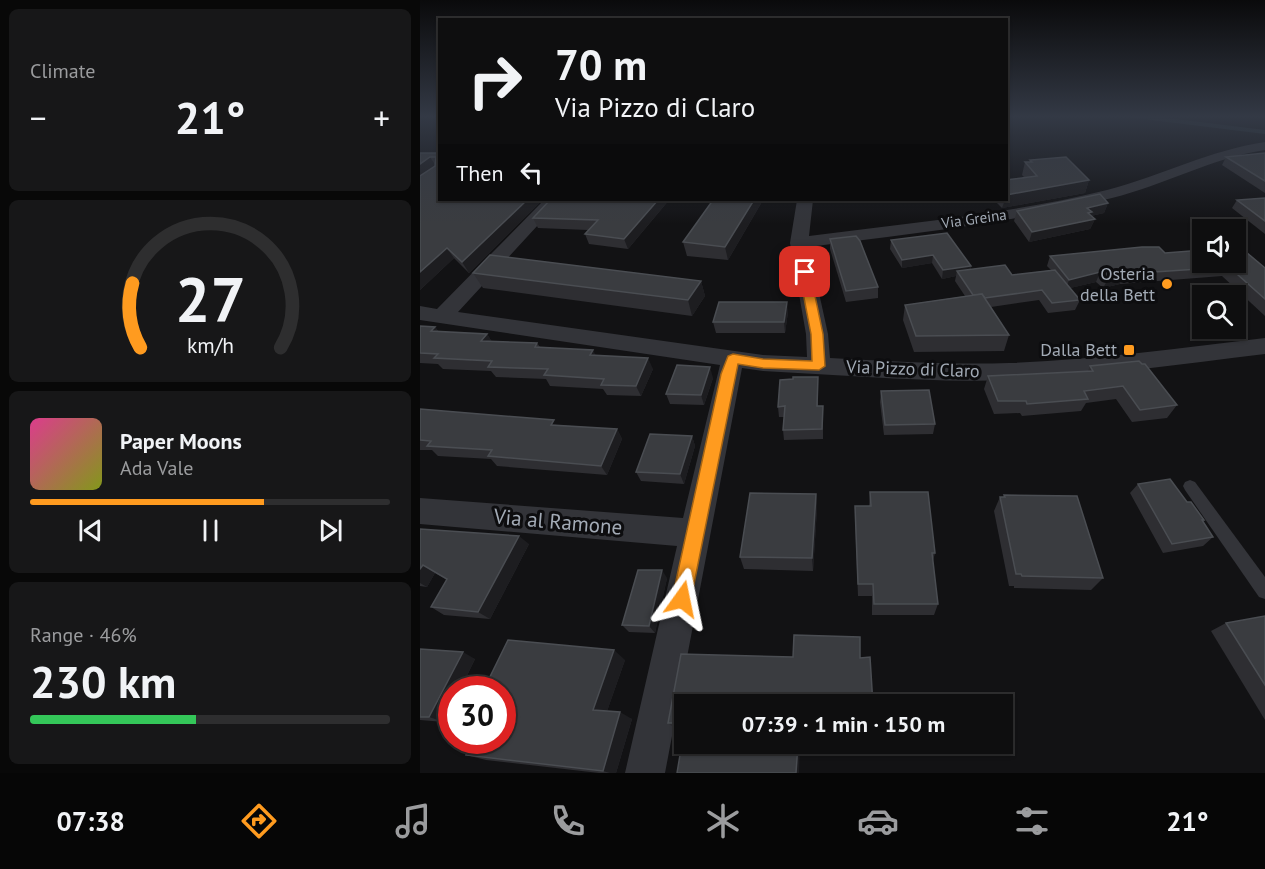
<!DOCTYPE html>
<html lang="en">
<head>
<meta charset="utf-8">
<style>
	body { margin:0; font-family:"PT Sans",sans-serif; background:#171718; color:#f1f3f6; height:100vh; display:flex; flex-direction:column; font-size:22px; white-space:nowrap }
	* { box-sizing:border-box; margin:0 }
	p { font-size:20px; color:#9b9c9e }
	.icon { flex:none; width:33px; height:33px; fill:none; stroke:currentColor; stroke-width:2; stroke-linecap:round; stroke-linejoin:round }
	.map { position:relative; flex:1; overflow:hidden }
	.panel { display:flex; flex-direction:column; gap:9px; padding:9px; background:#080808; width:420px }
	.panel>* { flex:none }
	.banner { position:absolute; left:18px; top:18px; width:570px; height:183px; border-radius:0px; box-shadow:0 2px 4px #0004,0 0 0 2px #2e2e2f; background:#0e0e0f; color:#f1f3f6; overflow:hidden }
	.buttons { position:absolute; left:772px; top:219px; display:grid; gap:12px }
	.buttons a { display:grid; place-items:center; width:54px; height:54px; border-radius:0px; background:#0e0e0f; box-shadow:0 2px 4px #0004,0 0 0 2px #2e2e2f; font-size:30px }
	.speed { position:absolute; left:18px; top:676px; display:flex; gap:12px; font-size:30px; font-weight:700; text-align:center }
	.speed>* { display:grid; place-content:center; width:78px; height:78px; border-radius:50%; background:#0e0e0f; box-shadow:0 2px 4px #0004,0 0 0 2px #2e2e2f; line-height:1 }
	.speed .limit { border:9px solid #d22; background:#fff; color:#111 }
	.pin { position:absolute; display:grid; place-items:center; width:51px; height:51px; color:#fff; margin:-26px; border-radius:12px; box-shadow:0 3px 9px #0006 }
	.me { position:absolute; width:66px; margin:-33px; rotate:12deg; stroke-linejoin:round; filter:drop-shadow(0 0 4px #0008) }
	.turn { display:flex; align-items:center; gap:21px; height:126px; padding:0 18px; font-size:27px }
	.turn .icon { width:78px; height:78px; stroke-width:2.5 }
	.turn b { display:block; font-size:42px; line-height:51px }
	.then { display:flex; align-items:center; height:57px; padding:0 18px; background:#0003; gap:12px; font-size:22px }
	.big { font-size:45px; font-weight:600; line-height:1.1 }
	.panel .card { flex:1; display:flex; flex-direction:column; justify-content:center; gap:9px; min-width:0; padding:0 21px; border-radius:9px; background:#171718 }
	.panel .dial { align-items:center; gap:0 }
	.dial svg { height:156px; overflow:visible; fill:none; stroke:#2e2e2f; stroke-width:7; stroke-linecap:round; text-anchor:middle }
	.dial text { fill:#f1f3f6; stroke:none }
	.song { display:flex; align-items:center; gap:18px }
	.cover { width:72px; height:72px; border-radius:9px; background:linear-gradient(135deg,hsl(330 70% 55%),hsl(70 70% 35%)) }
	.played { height:6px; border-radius:3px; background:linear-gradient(90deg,#ff9b1f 65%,#2e2e2f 65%) }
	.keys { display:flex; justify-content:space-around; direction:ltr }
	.heat { display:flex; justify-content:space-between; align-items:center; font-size:33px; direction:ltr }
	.charge { height:9px; border-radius:4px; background:linear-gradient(90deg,#34c759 46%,#2e2e2f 0) }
	.trip { position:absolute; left:254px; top:694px; width:339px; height:60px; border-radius:0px; background:#0e0e0f; box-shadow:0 2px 4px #0004,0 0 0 2px #2e2e2f; font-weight:600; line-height:60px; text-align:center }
	.menu { display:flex; height:96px; justify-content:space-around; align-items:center; background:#060606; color:#9b9c9e }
	.menu .icon { width:42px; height:42px }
	.menu .on { color:#ff9b1f }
	.menu b { font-size:27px; color:#f1f3f6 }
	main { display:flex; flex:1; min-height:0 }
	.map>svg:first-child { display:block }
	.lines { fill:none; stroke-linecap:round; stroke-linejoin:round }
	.stream { stroke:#273338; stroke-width:4 }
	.lane { fill:#333439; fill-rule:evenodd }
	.street { fill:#333439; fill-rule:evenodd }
	.wall { fill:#2e2e32 }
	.shaded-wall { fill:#1d1d20 }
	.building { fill:#3a3c40; stroke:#4a4d52; stroke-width:1.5 }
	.route { fill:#ff9b1f; stroke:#a66514; stroke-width:1.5 }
	.poi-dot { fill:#ff9b1f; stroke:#0d0d0f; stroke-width:2 }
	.labels { text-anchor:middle; stroke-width:6; stroke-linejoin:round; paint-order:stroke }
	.far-street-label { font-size:15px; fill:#a2aab5; stroke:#0d0d0f }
	.poi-label { font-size:18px; fill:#a2aab5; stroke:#0d0d0f; text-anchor:end }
	.street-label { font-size:18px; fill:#a2aab5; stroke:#0d0d0f }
	.near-street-label { font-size:21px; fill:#a2aab5; stroke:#0d0d0f }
</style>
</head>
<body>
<main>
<section class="panel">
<div class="card"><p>Climate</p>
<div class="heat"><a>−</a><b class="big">21°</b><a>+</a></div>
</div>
<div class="card dial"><svg viewBox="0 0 100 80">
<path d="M14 69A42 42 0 1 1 86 69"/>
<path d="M14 69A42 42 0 0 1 10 36" stroke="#ff9b1f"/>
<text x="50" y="56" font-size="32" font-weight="700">27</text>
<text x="50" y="72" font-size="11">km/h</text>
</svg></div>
<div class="card">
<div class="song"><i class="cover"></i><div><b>Paper Moons</b><p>Ada Vale</p></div></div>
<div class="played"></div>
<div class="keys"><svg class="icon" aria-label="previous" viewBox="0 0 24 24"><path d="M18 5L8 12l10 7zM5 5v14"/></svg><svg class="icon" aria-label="pause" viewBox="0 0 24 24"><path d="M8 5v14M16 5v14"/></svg><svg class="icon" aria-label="next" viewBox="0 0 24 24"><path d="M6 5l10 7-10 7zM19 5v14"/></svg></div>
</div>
<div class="card"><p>Range · 46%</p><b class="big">230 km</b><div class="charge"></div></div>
</section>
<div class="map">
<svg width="845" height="773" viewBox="0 0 845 773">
	<rect width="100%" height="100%" fill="#121214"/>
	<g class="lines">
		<polyline class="stream" points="715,116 845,132"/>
		<polygon class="lane" points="770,480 775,482 845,577 845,599 839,597 765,490 763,486 765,482"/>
		<path class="street" d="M845 142V150C792 158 744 185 692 198 593 223 490 234 389 247L408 334 410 358C469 361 529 365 589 363 675 360 760 348 845 338V354C760 364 675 377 590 380 508 383 425 375 343 371L322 368 245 773H205L257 546 0 524V498L263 518 300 365 0 320V306L17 309 124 200H141L38 312 343 355 387 357 386 334 370 243 377 200H393L389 236C489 223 590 214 687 190 741 176 790 150 845 142Z"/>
	</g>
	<g class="wall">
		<polygon points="0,153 20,153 20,200 122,200 49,273 34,258 0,290"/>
		<polygon points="845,153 845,193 802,165 806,157"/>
		<polygon points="610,160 669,180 665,193 582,208 574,200 586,200 604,177 602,175 605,162 610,162"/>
		<polygon points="845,198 845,234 812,208 817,200"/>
		<polygon points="249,200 208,249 169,244 165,234 168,230 118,228 113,218"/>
		<polygon points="293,200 343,200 308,260 267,256 263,242"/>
		<polygon points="688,203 684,213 671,216 675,219 670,229 609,242 594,221 597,211"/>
		<polygon points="410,239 458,287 458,298 426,302 410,249"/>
		<polygon points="471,240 551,266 551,270 592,275 631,270 627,266 630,256 745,253 845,268 845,316 802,276 700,284 683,288 676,282 650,288 660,300 655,310 628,313 619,300 571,307 589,335 584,351 494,352 483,320 485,305 545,296 535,281 536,276 522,279 512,263 482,268 470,249"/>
		<polygon points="53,273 281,281 285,296 272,316 63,288"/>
		<polygon points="368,312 365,333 296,333 293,322"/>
		<polygon points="0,326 15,327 19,332 67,334 72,342 117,343 120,347 176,356 233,369 221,396 187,395 183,389 130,386 126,379 76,377 71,371 23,369 18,364 0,363"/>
		<polygon points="670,366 757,405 747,418 712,422 696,399 666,403 661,411 602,416 600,413 574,414 564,389 568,376 668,371"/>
		<polygon points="398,377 398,406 403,416 403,439 364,440 363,430 364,417 359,417 358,407 373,379"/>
		<polygon points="293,378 284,405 250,404 246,394"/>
		<polygon points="461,391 515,424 513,434 464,435 460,402"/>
		<polygon points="0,409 137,425 197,429 202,439 187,475 77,466 71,459 18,456 12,450 0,450"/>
		<polygon points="272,436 275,446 264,484 221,481 216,472"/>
		<polygon points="718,484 767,502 784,520 782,521 793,537 783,546 743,553 710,493"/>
		<polygon points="450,492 515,553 513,561 518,604 514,615 452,615 452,596 438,596 435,519 435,506 449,506"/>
		<polygon points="396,494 397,508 393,571 324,569 320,557"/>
		<polygon points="584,495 683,578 671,590 594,588 594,586 589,586 574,511 580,497 583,497"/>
		<polygon points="0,529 109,544 70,619 24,615 11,607 27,580 15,573 7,587 0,586"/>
		<polygon points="247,578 235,633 209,632 202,625"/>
		<polygon points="845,616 845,720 791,631 806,623"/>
		<polygon points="374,635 440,637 440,658 450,657 453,705 264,705 264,729 256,729 248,723 261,654 373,657"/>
		<polygon points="0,649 55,659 40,690 32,690 24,722 0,720"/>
		<polygon points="205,660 187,711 212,719 196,773 179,773 66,760 46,755 82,690 67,690 64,689"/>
	</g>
	<g class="shaded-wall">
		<polygon points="10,157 16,166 0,178 0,164"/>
		<polygon points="669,180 665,193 582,208 585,200 586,200 586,195"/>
		<polygon points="107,200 122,200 49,273 42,262"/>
		<polygon points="238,200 249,200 208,249 204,239"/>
		<polygon points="334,200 343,200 308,260 305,247"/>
		<polygon points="688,203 684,213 671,216 675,219 670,229 609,242 612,232 667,208"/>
		<polygon points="27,248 34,258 0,290 0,272"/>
		<polygon points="513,255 512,263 482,268 482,260"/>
		<polygon points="551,266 550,274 537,271 536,276 522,279 523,270"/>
		<polygon points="680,272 676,282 646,289 649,280"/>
		<polygon points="704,274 700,284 683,288 688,279"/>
		<polygon points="281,281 285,296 272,316 268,300"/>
		<polygon points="367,302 368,312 365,333 364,322"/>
		<polygon points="15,327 23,338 11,331"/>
		<polygon points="67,334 74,345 61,341"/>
		<polygon points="173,350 178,360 170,355"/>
		<polygon points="228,358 233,369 221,396 216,386"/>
		<polygon points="290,367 293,378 284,405 281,395"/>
		<polygon points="197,429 202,439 187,475 181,466"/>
		<polygon points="272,436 275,446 264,484 260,474"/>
		<polygon points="396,494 397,508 393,571 392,558"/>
		<polygon points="99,536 109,544 70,619 58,612"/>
		<polygon points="3,565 15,573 7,587 0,583 0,569"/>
		<polygon points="242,570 247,578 235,633 229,626"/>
		<polygon points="194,650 205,660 185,717 173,710"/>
		<polygon points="43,652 55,659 40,690 32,690 32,706 24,722 9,717"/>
		<polygon points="200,712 212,719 196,773 190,773 183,771"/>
		<polygon points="378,744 380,744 379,773 376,773"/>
	</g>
	<g class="building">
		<polygon points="0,153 20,153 20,200 107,200 42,262 27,248 0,272 0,176 15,166 16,157 10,157 0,164"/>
		<polygon points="845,153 845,181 806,157"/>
		<polygon points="646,157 669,180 586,195 586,180 617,176 605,162 612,162 610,160"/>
		<polygon points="680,194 688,203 667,208 672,212 668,213 675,219 612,232 597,211"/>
		<polygon points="845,198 845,221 817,200"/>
		<polygon points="130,200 238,200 204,239 165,234 178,220 113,218"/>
		<polygon points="293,200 334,200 305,247 263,242"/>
		<polygon points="527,233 551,266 523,270 513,255 482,260 471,240"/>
		<polygon points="436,236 440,241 458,287 426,291 410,239"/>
		<polygon points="722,247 739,247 745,253 783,250 783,262 816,262 816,247 820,247 845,268 845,299 809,267 704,274 688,279 680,272 649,280 630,256"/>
		<polygon points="70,255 281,281 268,300 53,273"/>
		<polygon points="585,265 592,275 635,270 660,300 632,303 622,290 565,298 562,294 553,295 537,271"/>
		<polygon points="562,294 589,335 496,336 485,305"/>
		<polygon points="299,302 367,302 364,322 293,322"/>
		<polygon points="0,326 15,327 11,331 67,334 61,341 117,343 115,347 173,350 170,355 228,358 216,386 181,385 184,379 124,375 128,369 68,367 72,361 14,358 18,354 0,353"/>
		<polygon points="719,361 722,364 725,364 757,405 720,410 703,386 664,391 668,399 607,404 606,401 578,401 568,376 673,371 670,366"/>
		<polygon points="257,365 290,367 281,395 246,394"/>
		<polygon points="373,377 398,377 397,406 403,406 402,429 363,430 365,406 358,407 360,380 373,379"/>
		<polygon points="509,390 515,424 465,425 461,391"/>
		<polygon points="0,409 134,420 131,425 197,429 181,466 68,456 72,450 7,446 11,441 0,440"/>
		<polygon points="230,434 272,436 260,474 216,472"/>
		<polygon points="750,479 767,502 771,502 784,520 782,520 793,537 752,544 718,484"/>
		<polygon points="450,492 508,492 515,553 512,553 518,604 454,604 453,584 438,584 435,506 451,506"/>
		<polygon points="330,493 396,494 392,558 320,557"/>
		<polygon points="584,495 657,496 683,578 602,576 601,574 596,574 580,497 585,497"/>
		<polygon points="0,529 99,536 58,612 11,607 27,579 3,565 0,569"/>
		<polygon points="218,570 242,570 229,626 202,625"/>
		<polygon points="845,616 845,685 806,623"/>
		<polygon points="374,635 440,637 440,658 450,657 453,705 264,705 264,723 248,723 261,654 373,657"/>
		<polygon points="88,640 194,650 173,710 200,712 183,771 46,755 53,741 82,741 82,690 72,690 64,689"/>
		<polygon points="0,649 43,652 9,717 0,717"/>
		<polygon points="264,731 264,744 378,744 376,773 257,773"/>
	</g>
	<linearGradient id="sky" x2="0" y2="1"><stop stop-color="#0a0a0b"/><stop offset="0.52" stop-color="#333945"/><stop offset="1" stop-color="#333945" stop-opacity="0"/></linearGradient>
	<rect width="845" height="224" fill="url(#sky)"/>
	<polygon class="route" points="385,268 390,272 403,334 405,366 399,370 343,368 318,364 271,599 268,605 262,608 255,605 252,599 301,374 308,356 313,354 343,359 392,361 391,334 379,272"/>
	<g class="poi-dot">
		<circle cx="747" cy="284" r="6"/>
		<rect x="703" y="344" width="12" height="12" rx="3"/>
	</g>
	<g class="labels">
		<g class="far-street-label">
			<text transform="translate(554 219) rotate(-8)" y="5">Via Greina</text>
		</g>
		<g class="poi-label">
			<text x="735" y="280">Osteria<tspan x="735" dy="21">della Bett</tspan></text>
			<text x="697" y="356">Dalla Bett</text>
		</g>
		<g class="street-label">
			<text transform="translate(493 369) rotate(2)" y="6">Via Pizzo di Claro</text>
		</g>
		<g class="near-street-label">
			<text transform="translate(138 522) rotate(5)" y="7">Via al Ramone</text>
		</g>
	</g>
</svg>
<div class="buttons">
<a><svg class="icon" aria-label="sound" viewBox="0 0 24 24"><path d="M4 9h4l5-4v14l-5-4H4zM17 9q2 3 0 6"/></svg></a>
<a><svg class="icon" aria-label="search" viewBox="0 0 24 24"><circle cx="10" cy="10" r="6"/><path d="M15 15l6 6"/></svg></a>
</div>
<div class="speed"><div class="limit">30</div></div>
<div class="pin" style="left:385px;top:272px;background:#d93025"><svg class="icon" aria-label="arrive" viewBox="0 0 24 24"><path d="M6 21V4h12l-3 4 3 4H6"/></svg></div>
<svg class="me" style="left:262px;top:599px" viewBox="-20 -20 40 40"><path d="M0-17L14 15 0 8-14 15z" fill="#ff9b1f" stroke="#fff" stroke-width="4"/></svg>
<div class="trip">07:39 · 1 min · 150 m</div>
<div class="banner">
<div class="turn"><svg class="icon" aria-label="right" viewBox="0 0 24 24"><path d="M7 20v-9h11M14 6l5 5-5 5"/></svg><div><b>70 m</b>Via Pizzo di Claro</div></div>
<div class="then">Then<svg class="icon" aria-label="left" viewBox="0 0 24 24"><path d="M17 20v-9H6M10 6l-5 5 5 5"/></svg></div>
</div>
</div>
</main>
<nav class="menu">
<b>07:38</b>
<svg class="icon on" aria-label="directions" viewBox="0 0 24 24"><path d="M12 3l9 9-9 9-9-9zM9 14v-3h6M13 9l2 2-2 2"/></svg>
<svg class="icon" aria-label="music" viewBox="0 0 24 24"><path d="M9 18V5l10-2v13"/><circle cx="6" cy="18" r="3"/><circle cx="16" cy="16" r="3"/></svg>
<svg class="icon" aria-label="phone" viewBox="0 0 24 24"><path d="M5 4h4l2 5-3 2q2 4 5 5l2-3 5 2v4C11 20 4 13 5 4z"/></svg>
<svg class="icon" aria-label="climate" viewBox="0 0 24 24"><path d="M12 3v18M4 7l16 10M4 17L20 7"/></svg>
<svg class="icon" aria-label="car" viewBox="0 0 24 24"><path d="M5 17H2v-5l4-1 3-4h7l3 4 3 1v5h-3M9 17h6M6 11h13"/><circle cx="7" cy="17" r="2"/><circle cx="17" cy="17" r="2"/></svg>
<svg class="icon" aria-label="filters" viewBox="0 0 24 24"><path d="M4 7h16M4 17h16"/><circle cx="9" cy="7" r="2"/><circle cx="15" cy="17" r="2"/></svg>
<b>21°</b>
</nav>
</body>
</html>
